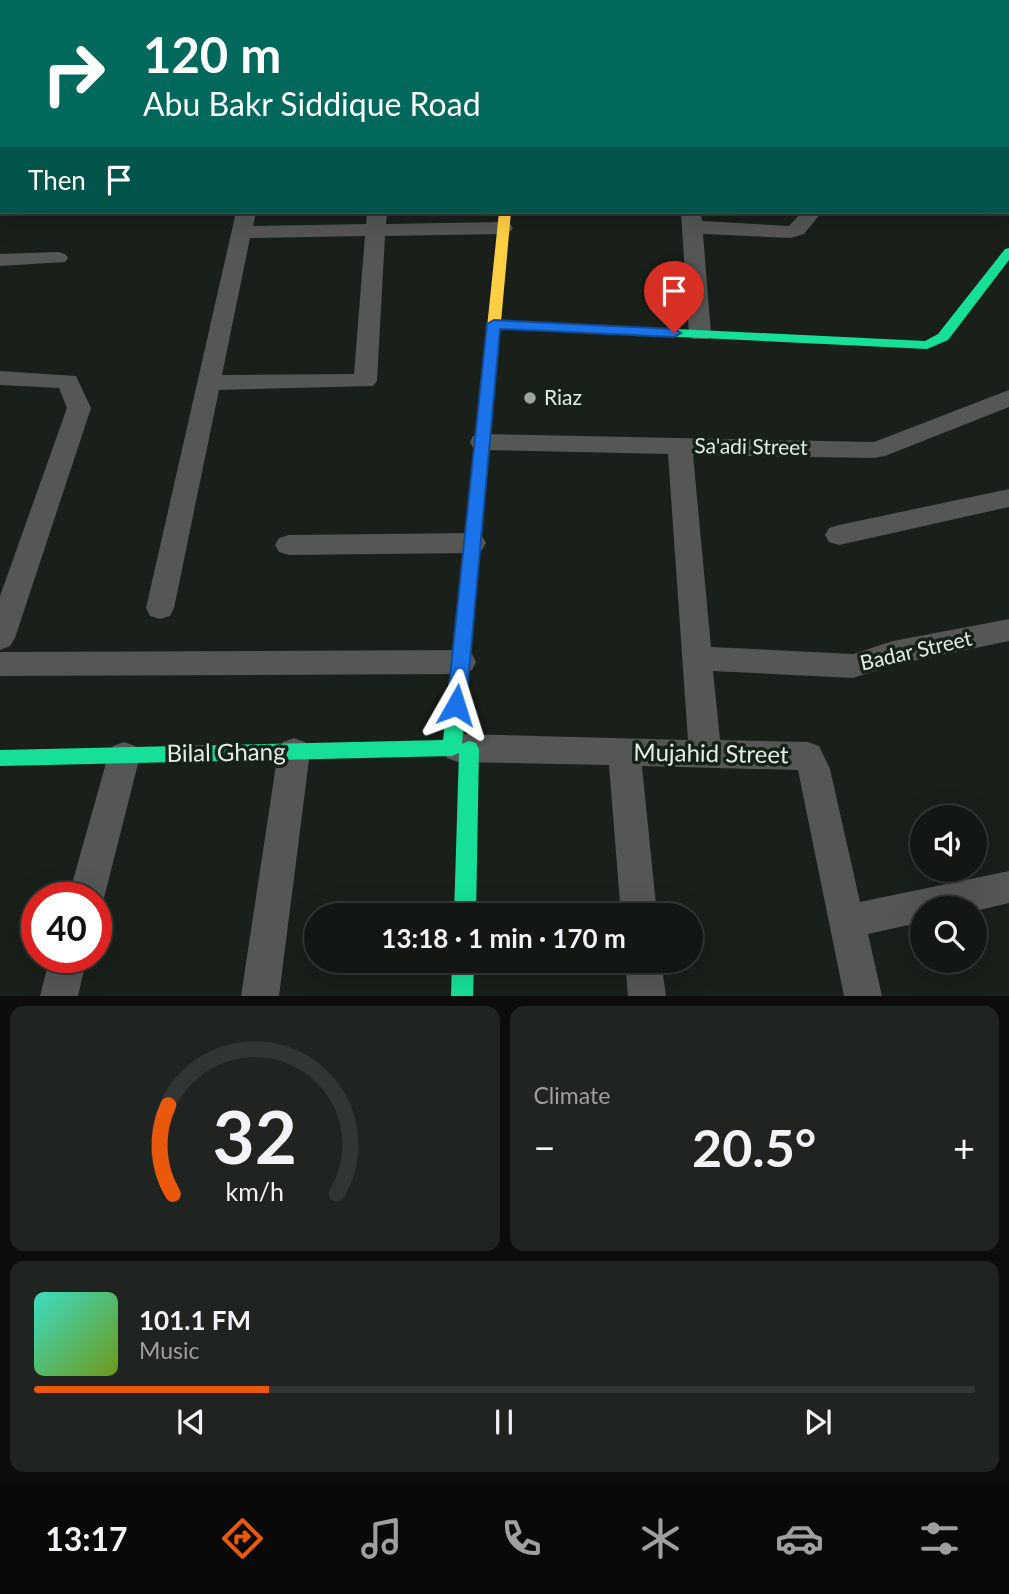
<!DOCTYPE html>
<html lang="en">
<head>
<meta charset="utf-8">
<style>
	body { margin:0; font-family:Lato,sans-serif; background:#202421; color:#f1f3f6; height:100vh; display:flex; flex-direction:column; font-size:26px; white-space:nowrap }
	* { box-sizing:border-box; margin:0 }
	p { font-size:23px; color:#9d9fa0 }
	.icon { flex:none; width:38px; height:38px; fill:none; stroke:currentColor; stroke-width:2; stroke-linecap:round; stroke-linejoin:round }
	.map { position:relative; height:996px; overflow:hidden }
	.drawer { display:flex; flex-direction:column; gap:10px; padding:10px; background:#0a0d0a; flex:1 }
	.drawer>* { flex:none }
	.banner { position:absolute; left:0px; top:0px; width:1010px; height:214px; box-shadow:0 7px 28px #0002,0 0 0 2px #323633; background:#00695c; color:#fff; overflow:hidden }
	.tools { position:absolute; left:910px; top:805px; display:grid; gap:14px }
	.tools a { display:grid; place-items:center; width:77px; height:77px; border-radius:50%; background:#131713; box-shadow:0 7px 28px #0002,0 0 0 2px #323633; font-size:35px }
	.speed { position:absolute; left:21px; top:882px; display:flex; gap:14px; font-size:35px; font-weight:700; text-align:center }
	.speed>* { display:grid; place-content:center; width:91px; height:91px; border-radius:50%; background:#131713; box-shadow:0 7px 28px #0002,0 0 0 2px #323633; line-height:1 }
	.speed .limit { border:10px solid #d22; background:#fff; color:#111 }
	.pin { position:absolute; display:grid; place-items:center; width:60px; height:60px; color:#fff; margin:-72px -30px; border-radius:50% 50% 50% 0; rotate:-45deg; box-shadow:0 0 7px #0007 }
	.pin .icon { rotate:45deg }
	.me { position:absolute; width:77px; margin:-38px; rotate:6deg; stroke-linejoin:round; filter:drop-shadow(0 0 5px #0008) }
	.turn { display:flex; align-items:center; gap:24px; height:147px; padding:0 28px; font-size:32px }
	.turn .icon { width:91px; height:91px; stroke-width:2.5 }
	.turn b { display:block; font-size:49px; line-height:60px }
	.then { display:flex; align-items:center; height:66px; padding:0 28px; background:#0003; gap:14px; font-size:26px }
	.big { font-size:52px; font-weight:700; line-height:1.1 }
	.drawer .card { flex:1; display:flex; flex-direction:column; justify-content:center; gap:10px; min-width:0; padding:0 24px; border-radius:14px; background:#202421 }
	.drawer .dial { align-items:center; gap:0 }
	.dial svg { height:182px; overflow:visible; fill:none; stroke:#323633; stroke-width:7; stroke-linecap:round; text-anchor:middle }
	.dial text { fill:#f1f3f6; stroke:none }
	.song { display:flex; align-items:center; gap:21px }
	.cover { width:84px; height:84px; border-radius:10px; background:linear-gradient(135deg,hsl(170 70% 55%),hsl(80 70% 35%)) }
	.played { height:7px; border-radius:4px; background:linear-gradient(90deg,#ea580c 25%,#323633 25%) }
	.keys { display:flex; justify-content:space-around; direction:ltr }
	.heat { display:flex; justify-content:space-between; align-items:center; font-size:38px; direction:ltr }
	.drawer .tiles { flex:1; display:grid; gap:10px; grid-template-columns:1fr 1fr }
	.card:last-child { grid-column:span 2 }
	.trip { position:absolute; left:304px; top:903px; width:399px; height:70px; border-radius:35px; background:#131713; box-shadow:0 7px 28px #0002,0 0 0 2px #323633; font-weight:700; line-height:70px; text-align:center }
	.dock { display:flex; height:112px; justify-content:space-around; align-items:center; background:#080908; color:#9d9fa0 }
	.dock .icon { width:49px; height:49px }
	.dock .selected { color:#ea580c }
	.dock b { font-size:32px; color:#f1f3f6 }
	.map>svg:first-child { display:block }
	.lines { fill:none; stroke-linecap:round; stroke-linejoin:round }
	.street { fill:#545754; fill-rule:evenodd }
	.fast { fill:#16e098; fill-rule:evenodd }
	.slow { fill:#ffcf43; fill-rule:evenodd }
	.route { fill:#1a73e8; stroke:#114b97; stroke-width:2 }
	.poi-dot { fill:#9ca49d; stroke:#162217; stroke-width:2.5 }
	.labels { text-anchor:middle; stroke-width:7; stroke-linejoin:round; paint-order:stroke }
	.poi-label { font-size:21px; fill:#e3ece4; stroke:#162217; text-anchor:start }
	.street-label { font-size:21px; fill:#e3ece4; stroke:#162217 }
	.near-street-label { font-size:24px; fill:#e3ece4; stroke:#162217 }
</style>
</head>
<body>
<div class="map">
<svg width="1009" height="996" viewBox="0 0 1009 996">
	<rect width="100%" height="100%" fill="#191f19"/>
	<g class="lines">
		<g class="street">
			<polygon points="91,0 105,0 90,2"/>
			<polygon points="177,0 191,0 176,2"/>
			<polygon points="263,0 277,0 262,2"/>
			<polygon points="316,0 330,0 315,2"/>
			<polygon points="388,0 402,0 387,2"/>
			<rect x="480" y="0" width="14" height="2"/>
			<polygon points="611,0 625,0 626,2 611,2"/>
			<polygon points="659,0 673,0 674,2 659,2"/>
			<polygon points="766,0 780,0 781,2 766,2"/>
			<rect x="0" y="97" width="2" height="10"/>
			<rect x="1008" y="109" width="1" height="10"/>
			<polygon points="0,148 2,148 0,163"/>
			<path d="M236 212H256L253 226 366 224 367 212H387L386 224 503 222 510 224 513 228 510 232 503 234 385 236 377 381 373 386 219 390 174 608 170 616 160 619 150 616 146 608ZM365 236 354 374 222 375 250 238Z"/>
			<polygon points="681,212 701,212 702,221 789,226 802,212 822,212 804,234 791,238 703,234 711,334 708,339 692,339 689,334"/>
			<polygon points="58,252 65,254 68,258 65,262 0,266 0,254"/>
			<polygon points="0,371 76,376 91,408 15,638 10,646 0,650 0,596 67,408 59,388 0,385"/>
			<polygon points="1009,390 1009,407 885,456 874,458 693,455 711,647 853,654 893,641 1009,619 1009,641 893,665 853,678 713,671 720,740 808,742 819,746 830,769 860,902 1009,871 1009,903 975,911 975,908 922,908 922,922 868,934 882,996 844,996 798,770 642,766 657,915 621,915 609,765 458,762 447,758 442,748 447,738 458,734 688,740 668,454 482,450 473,448 470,442 473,436 482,434 874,442"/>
			<polygon points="1009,489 1009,507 839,545 829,542 825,535 829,528 839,525"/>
			<polygon points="472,533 482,536 486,543 482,550 472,553 289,555 279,552 275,545 279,538 289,535"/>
			<polygon points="461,650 472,654 476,662 472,670 461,674 0,676 0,652"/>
			<polygon points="294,738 305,742 310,752 279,996 241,996 278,752 283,742"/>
			<polygon points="124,742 135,746 140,756 104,898 96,911 96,898 68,898 108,756 113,746"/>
			<polygon points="50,957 87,957 78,996 40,996"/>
			<polygon points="625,961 661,961 666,996 628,996"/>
		</g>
		<g class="fast">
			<rect x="1008" y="33" width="1" height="7"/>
			<rect x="0" y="34" width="2" height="6"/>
			<polygon points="1009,248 1009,260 948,340 927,349 493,328 486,324 493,320 925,341 938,334 1005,249"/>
			<polygon points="475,514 483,520 462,744 469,741 476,743 479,749 476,915 454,915 459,753 452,756 0,766 0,750 443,740 467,520"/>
			<polygon points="452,961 474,961 473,996 451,996"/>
		</g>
		<g class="slow">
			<polygon points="574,0 601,0 573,2"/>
			<polygon points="910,0 920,0 921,2 911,2"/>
			<polygon points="499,212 511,212 483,520 475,526 467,520"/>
		</g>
	</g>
	<polygon class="route" points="494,320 674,329 681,333 674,337 500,329 466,705 463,710 456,713 450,710 447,705 487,324"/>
	<circle class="poi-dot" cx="530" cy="398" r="7"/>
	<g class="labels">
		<g class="poi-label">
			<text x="544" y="405">Riaz</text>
		</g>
		<g class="street-label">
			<text transform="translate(751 447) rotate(1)" y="7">Sa'adi Street</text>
			<text transform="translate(916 651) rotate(-13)" y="7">Badar Street</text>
		</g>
		<g class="near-street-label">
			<text transform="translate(226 753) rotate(-1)" y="8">Bilal Ghang</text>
			<text transform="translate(711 754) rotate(1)" y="8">Mujahid Street</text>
		</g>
	</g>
</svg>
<div class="tools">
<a><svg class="icon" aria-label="sound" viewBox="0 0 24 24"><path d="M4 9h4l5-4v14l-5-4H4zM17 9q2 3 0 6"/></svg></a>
<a><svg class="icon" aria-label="search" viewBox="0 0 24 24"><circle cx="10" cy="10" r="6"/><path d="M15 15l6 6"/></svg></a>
</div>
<div class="speed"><div class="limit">40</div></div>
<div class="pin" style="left:674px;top:333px;background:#d93025"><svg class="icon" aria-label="arrive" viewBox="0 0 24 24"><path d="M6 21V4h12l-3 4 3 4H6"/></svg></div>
<svg class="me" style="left:456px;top:705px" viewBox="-20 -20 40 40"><path d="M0-17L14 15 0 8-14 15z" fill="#1a73e8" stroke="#fff" stroke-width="4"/></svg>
<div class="trip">13:18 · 1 min · 170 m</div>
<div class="banner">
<div class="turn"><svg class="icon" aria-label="right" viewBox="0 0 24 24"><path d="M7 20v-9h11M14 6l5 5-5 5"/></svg><div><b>120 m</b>Abu Bakr Siddique Road</div></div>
<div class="then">Then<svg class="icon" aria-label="arrive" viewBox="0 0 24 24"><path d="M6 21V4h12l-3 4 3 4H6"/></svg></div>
</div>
</div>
<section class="drawer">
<div class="tiles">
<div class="card dial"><svg viewBox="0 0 100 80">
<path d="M14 69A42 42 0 1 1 86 69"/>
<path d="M14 69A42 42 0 0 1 12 30" stroke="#ea580c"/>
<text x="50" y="56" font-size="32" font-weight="700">32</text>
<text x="50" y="72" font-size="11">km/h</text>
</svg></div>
<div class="card"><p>Climate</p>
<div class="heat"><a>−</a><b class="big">20.5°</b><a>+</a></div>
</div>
<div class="card">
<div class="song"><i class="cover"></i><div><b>101.1 FM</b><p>Music</p></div></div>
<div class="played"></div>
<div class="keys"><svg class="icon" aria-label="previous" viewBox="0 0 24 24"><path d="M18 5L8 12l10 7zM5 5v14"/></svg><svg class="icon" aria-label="pause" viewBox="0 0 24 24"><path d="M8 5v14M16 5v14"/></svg><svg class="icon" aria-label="next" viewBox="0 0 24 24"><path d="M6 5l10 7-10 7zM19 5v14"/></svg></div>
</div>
</div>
</section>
<nav class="dock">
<b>13:17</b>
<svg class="icon selected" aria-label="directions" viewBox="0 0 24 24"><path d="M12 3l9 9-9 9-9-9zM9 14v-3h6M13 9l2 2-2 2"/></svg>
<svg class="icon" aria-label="music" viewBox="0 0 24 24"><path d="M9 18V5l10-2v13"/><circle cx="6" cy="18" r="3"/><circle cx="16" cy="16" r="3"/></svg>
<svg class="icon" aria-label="phone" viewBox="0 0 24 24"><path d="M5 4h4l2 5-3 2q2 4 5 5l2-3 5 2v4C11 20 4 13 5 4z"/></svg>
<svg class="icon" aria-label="climate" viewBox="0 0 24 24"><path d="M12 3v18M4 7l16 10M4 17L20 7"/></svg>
<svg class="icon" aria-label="car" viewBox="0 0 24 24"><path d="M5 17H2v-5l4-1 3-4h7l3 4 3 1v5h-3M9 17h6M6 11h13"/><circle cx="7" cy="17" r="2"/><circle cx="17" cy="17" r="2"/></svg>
<svg class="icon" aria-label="filters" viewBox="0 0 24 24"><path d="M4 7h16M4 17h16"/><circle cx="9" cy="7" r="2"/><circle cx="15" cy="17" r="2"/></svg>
</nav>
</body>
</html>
